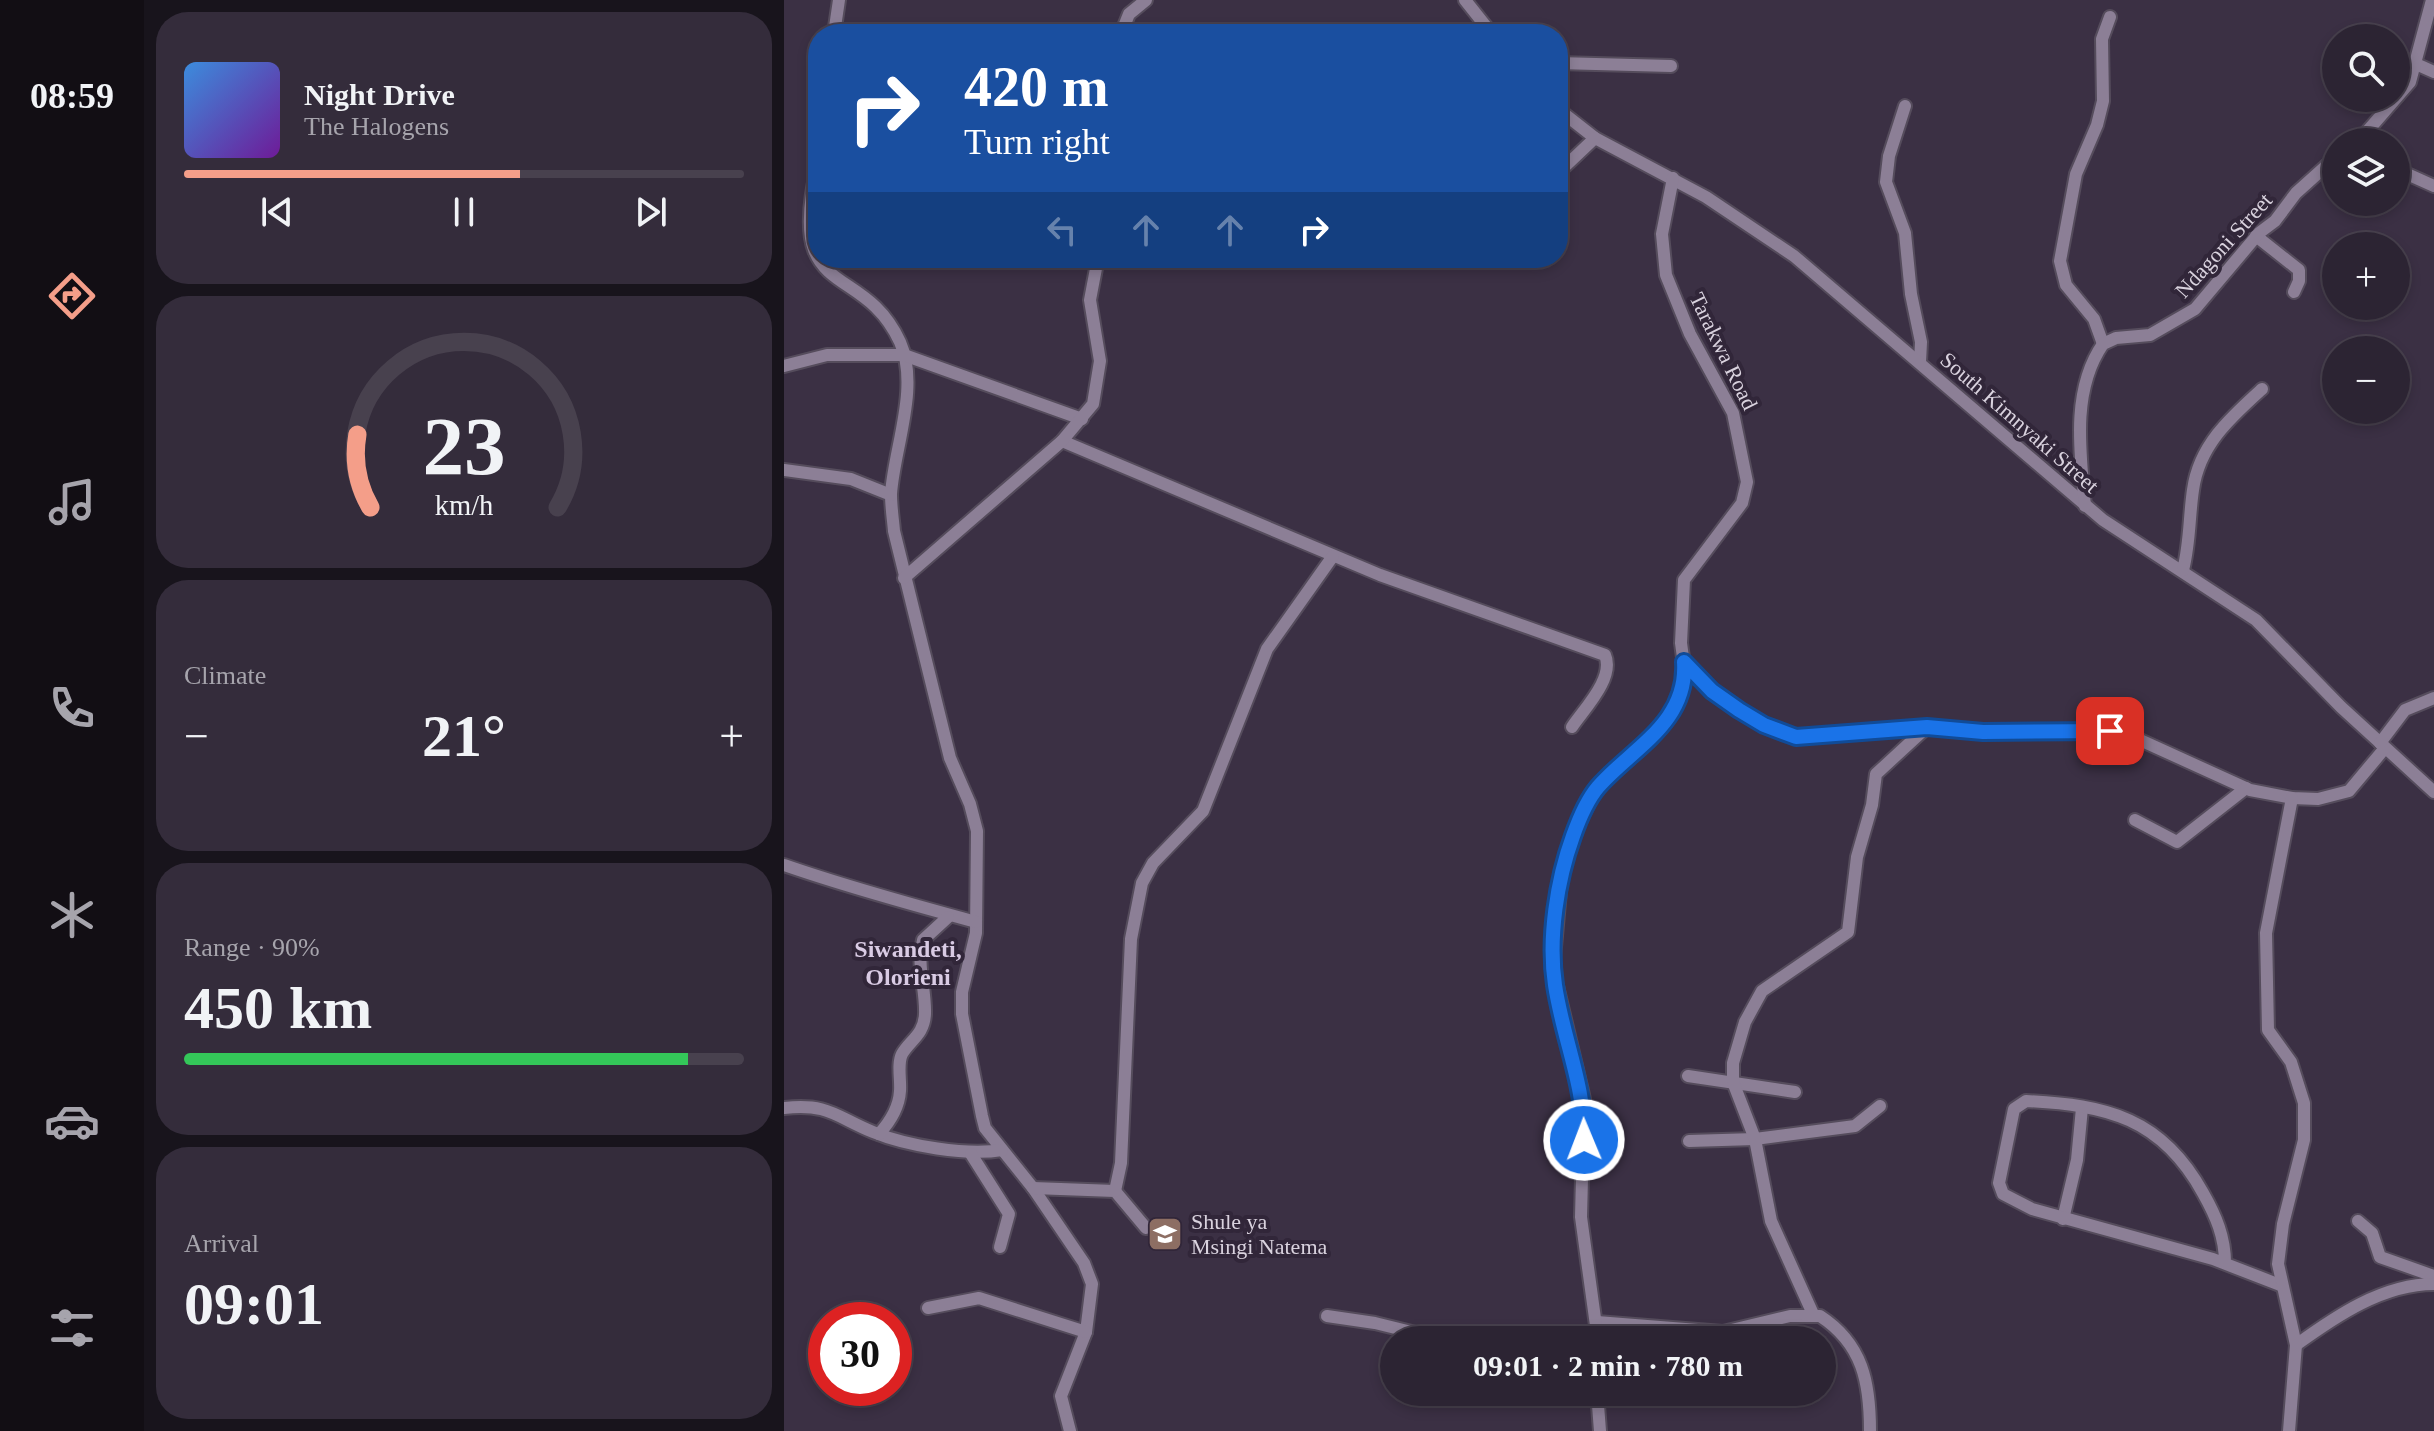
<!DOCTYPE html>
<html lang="en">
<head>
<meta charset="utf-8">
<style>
	body { margin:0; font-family:"Times New Roman",serif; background:#342c3b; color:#f1f3f6; height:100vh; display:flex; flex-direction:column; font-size:30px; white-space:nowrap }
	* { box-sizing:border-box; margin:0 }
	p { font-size:26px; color:#a6a4ac }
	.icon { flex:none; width:44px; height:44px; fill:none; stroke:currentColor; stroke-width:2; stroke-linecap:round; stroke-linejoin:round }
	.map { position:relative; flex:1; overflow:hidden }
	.panel { display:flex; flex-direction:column; gap:12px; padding:12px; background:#18141c; width:640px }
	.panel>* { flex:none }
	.top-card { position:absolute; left:24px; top:24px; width:760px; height:244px; border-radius:32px; box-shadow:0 4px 12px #0003,0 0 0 2px #48414e; background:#1a4fa0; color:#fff; overflow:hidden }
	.tools { position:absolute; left:1538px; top:24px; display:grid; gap:16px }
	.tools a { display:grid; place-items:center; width:88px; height:88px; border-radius:50%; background:#2c2433; box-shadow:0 4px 12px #0003,0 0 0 2px #48414e; font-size:40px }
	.speed { position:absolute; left:24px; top:1302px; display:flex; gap:16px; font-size:40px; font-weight:700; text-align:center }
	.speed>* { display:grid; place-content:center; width:104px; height:104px; border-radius:50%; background:#2c2433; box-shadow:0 4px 12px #0003,0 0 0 2px #48414e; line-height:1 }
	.speed .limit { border:12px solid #d22; background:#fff; color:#111 }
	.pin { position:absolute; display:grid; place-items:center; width:68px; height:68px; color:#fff; margin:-34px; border-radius:16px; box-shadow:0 4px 12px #0006 }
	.me { position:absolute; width:88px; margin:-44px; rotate:359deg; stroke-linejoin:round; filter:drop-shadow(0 0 6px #0008) }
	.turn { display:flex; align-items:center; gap:28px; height:168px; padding:0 24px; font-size:36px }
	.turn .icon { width:104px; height:104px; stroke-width:2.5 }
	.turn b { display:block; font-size:56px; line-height:68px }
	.lanes { display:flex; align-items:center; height:76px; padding:0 24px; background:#0003; justify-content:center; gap:40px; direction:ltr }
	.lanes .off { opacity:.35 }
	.big { font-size:60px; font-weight:700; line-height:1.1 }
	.panel .tile { flex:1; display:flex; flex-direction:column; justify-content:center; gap:12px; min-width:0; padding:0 28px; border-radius:32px; background:#342c3b }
	.panel .dial { align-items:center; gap:0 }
	.dial svg { height:208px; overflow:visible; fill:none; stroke:#48414e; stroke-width:7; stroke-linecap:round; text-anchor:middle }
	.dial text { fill:#f1f3f6; stroke:none }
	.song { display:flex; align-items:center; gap:24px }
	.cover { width:96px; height:96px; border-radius:12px; background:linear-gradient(135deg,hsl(210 70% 55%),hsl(280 70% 35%)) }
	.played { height:8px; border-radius:4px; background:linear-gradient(90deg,#f49e89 60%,#48414e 60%) }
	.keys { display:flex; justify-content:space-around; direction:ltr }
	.heat { display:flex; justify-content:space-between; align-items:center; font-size:44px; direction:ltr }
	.charge { height:12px; border-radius:6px; background:linear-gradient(90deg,#34c759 90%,#48414e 0) }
	.trip { position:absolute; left:596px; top:1326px; width:456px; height:80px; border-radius:40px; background:#2c2433; box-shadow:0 4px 12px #0003,0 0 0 2px #48414e; font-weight:700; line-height:80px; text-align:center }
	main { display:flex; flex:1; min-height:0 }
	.menu { display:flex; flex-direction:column; width:144px; justify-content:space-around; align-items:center; background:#120e14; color:#a6a4ac }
	.menu .icon { width:56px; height:56px }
	.menu .active { color:#f49e89 }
	.menu b { font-size:36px; color:#f1f3f6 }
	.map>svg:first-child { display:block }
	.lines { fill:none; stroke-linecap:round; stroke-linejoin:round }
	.minor-casing { stroke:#554c5c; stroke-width:16 }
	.minor { stroke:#8c7f96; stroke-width:12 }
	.route-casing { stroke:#114b97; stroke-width:20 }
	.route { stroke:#1a73e8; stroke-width:14 }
	.labels { text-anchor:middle; stroke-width:8; stroke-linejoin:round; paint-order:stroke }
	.street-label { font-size:22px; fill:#d9d2de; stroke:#312639 }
	.poi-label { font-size:22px; fill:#d9d2de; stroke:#312639; text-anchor:start }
	.neighbourhood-label { font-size:24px; font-weight:bold; fill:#d9cbe4; stroke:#312639 }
</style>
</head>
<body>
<main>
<nav class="menu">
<b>08:59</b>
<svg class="icon active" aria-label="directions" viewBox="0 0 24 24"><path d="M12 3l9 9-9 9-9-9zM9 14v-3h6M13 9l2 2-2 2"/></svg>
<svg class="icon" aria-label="music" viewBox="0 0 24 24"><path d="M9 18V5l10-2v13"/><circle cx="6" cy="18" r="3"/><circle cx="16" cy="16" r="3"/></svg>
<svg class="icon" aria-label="phone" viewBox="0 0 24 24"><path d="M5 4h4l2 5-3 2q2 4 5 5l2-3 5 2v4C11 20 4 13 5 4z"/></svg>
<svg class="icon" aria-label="climate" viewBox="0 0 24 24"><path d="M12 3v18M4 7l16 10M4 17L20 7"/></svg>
<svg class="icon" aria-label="car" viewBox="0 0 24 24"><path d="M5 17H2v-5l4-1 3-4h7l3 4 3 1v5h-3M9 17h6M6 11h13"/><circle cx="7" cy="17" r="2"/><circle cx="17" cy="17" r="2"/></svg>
<svg class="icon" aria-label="filters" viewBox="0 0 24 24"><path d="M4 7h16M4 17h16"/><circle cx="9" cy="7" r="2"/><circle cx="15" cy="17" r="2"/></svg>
</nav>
<section class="panel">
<div class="tile">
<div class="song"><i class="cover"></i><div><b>Night Drive</b><p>The Halogens</p></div></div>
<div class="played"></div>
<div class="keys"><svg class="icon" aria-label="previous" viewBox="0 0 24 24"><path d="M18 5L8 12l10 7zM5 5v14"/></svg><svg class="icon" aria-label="pause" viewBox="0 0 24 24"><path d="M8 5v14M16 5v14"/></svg><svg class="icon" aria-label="next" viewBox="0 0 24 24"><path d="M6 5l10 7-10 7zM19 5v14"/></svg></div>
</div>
<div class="tile dial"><svg viewBox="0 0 100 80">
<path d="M14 69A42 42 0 1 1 86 69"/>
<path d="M14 69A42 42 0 0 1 9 41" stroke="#f49e89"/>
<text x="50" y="56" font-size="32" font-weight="700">23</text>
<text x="50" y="72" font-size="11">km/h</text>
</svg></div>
<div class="tile"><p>Climate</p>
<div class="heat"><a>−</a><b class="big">21°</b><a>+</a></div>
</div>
<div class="tile"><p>Range · 90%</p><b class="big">450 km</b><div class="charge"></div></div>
<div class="tile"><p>Arrival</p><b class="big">09:01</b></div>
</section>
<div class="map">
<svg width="1650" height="1431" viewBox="0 0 1650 1431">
	<rect width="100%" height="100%" fill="#3b3044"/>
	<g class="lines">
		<g class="minor-casing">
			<g id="minor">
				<polyline points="681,0 708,34"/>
				<polyline points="50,34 55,0"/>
				<polyline points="337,34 345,14 362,0"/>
				<polyline points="774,63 887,66"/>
				<polyline points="1632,64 1650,72"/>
				<polyline points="1121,106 1105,156 1102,182 1121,233 1127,294 1137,342 1136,362"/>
				<polyline points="774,109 811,138 922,197 1010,256 1319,520 1472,620 1557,707 1650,792"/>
				<polyline points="1574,142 1626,82 1648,0"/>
				<path d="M34 164C0 304 78 259 116 342 136 387 110 448 107 494 107 507 109 519 110 531L166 758 186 804 193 831 192 933 178 992V1014L198 1116 201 1128 249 1188 300 1263 308 1284 302 1332 277 1396 286 1431"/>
				<polyline points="1612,169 1650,186"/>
				<polyline points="774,173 811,138"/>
				<polyline points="1472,236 1515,270 1515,281 1510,292"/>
				<polyline points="1319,344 1310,319 1282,285 1276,261 1292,174 1313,125 1319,101 1318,39 1326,17"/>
				<polyline points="0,366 43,355 120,355 298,419"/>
				<path d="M278 441 596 575 821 655C831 678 800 709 788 727"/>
				<polyline points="0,470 67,479 107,495"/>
				<path d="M1301 506C1296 453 1287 390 1319 344L1332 338 1366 335 1411 309 1475 233 1491 221 1512 193 1552 157"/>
				<path d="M1399 570C1406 543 1405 517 1409 490 1415 445 1447 417 1478 389"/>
				<polyline points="120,578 278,441 309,404 316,361 306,300 314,258"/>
				<polyline points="900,662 928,691 955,710 980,725 1012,737 1143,727 1199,732 1326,731 1356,740 1466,790 1508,798 1534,799 1565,791 1601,748"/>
				<polyline points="1596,743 1621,710 1650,698"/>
				<polyline points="1351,820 1393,842 1462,788"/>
				<path d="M0 865C63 887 129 905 192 922"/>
				<polyline points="904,1076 1011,1092"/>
				<path d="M0 1108C45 1103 52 1117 89 1132 123 1146 183 1156 218 1150"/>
				<path d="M95 1134C105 1123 115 1108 116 1091 117 1080 113 1064 118 1054 126 1040 140 1035 141 1014 142 989 132 965 139 940L164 917"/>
				<polyline points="905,1141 971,1139 1071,1126 1096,1106"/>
				<polyline points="187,1154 225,1214 216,1247"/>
				<polyline points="249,1188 331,1191 362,1228"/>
				<polyline points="331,1191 337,1163 347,939 358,883 369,863 419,811 483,649 549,556"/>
				<polyline points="1279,1219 1293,1160 1298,1108"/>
				<polyline points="1574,1221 1588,1233 1596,1257 1650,1276"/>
				<path d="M1441 1263C1441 1237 1432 1216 1419 1193 1378 1118 1323 1105 1242 1101L1230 1109 1215 1183 1219 1194 1248 1209 1429 1259 1496 1285"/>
				<polyline points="144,1308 195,1298 302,1332"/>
				<polyline points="1029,1314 987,1221 971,1139 949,1082 949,1063 961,1022 978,991 1064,932 1073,857 1088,805 1092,774 1143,727"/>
				<polyline points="543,1316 591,1323 660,1340"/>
				<path d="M813 1322 939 1332 1006 1316H1036C1079 1344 1086 1383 1086 1431"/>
				<polyline points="814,1340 797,1217 800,1099 769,969 778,869 790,833 812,789 878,727 889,712 901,672 897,643 900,580 958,503 963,482 949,413 906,334 882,275 878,234 889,178"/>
				<path d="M1512 1345C1552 1316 1599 1284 1650 1284"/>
				<polyline points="813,1392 816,1431"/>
				<polyline points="1505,1431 1512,1345 1494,1264 1499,1224 1520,1140 1520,1103 1507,1062 1484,1030 1482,933 1508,798"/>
			</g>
		</g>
		<use href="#minor" class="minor"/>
	</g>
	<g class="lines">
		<g class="route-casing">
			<path id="route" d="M800 1140C801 1085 779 1039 771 985 764 938 773 880 789 836 795 819 803 800 814 787 848 748 904 723 900 662L928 691 955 710 980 725 1012 737 1143 727 1199 732 1326 731"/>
		</g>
		<use href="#route" class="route"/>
	</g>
	<defs>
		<g id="school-square" transform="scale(1.8)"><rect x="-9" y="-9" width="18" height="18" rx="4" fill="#8d6e63" stroke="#312639"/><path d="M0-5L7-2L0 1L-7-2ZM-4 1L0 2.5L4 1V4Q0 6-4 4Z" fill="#fff"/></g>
	</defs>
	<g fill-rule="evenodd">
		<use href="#school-square" x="381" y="1234"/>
	</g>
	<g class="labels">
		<g class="street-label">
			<text transform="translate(1439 245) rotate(-48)" y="8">Ndagoni Street</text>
			<text transform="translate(940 351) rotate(64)" y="8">Tarakwa Road</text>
			<text transform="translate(1236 422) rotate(41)" y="8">South Kimnyaki Street</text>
		</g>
		<g class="poi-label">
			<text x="407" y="1229">Shule ya<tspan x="407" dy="25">Msingi Natema</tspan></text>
		</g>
		<g class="neighbourhood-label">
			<text x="124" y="957">Siwandeti,<tspan x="124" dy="28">Olorieni</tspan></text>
		</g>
	</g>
</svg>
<div class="tools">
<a><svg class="icon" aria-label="search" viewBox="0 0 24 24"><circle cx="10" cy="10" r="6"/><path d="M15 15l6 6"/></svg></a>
<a><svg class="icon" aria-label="layers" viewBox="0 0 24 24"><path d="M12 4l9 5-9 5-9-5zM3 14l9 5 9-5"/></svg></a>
<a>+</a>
<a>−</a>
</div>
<div class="speed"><div class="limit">30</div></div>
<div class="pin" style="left:1326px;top:731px;background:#d93025"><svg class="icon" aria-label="arrive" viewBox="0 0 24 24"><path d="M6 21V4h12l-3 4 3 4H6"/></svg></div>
<svg class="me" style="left:800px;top:1140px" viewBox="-20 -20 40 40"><circle r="17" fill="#1a73e8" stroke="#fff" stroke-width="3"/><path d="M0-11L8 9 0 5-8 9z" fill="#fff"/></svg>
<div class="trip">09:01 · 2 min · 780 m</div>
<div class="top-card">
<div class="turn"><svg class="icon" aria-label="right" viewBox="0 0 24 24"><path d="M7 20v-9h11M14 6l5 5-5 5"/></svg><div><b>420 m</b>Turn right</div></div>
<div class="lanes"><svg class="icon off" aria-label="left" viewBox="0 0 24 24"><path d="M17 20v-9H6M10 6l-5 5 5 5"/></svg><svg class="icon off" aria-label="ahead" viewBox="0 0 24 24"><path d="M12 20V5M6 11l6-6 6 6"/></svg><svg class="icon off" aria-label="ahead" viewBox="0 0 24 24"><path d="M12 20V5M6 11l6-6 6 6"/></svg><svg class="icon" aria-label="right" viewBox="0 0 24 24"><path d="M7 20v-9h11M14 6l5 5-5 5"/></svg></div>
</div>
</div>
</main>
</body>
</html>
